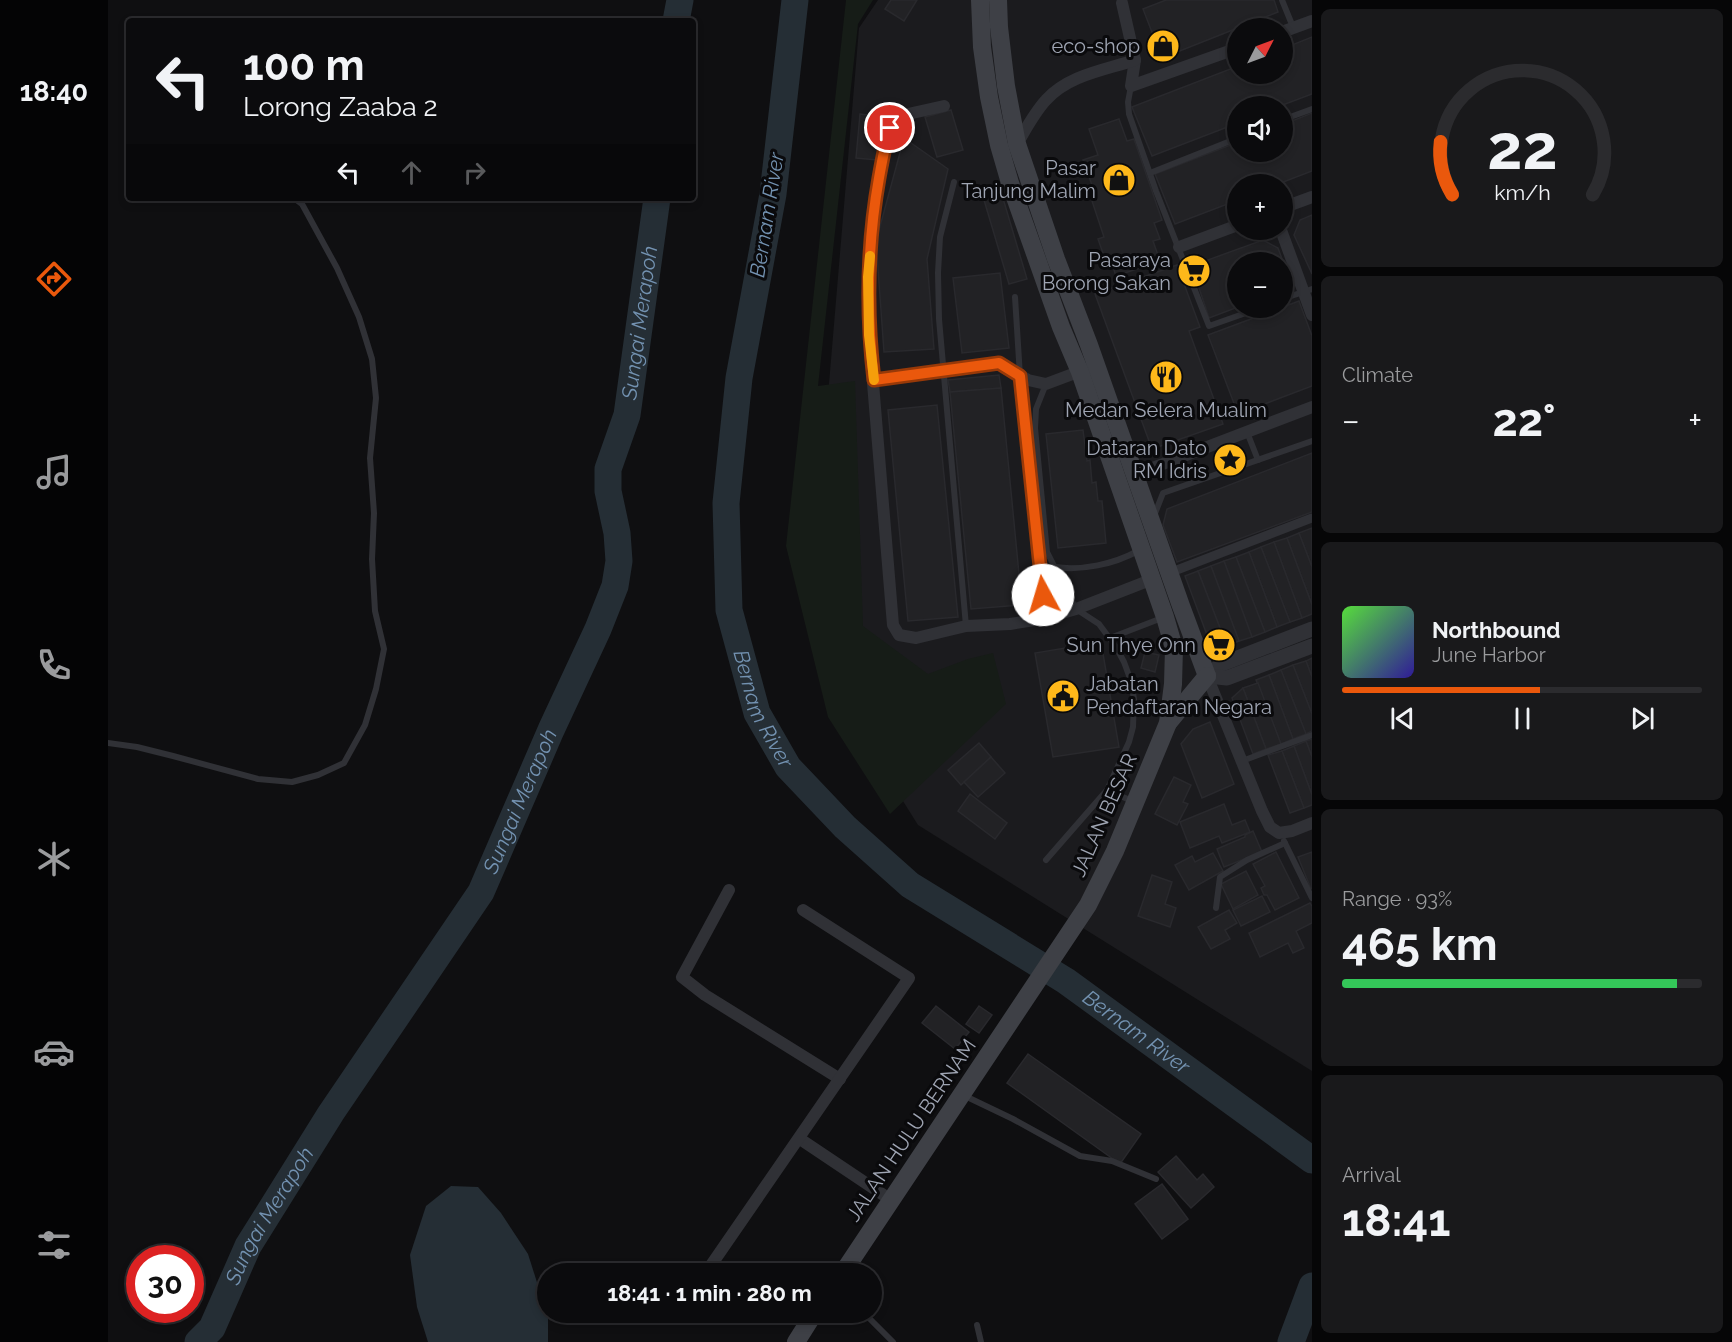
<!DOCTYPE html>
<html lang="en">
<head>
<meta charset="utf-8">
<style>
	body { margin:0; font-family:Raleway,sans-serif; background:#19191b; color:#f1f3f6; height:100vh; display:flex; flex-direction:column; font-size:22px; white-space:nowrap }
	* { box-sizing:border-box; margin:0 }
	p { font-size:20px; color:#9a9b9d }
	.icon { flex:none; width:33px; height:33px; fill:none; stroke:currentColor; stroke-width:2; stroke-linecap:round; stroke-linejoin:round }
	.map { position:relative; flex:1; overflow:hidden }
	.sheet { display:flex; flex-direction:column; gap:9px; padding:9px; background:#060607; width:420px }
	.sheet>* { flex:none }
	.top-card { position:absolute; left:18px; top:18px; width:570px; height:183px; border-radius:6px; box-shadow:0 3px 9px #0003,0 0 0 2px #2b2b2e; background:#0b0b0d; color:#f1f3f6; overflow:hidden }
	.needle { width:39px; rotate:48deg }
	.fabs { position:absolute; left:1119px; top:18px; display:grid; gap:12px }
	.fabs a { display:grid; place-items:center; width:66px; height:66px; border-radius:50%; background:#0b0b0d; box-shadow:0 3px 9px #0003,0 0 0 2px #2b2b2e; font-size:30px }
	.speed { position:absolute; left:18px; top:1245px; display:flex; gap:12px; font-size:30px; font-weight:700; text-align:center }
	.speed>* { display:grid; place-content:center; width:78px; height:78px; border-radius:50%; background:#0b0b0d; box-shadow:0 3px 9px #0003,0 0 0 2px #2b2b2e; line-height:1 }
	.speed .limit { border:9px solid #d22; background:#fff; color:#111 }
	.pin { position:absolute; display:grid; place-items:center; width:51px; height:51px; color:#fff; margin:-26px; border:3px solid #fff; border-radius:50%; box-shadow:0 2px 6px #0007 }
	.me { position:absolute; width:66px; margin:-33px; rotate:354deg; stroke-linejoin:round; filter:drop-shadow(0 0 4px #0008) }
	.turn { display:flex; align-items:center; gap:21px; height:126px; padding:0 18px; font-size:27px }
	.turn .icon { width:78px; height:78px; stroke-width:2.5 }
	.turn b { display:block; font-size:42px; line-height:51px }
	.lanes { display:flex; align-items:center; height:57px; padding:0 18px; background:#0003; justify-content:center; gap:30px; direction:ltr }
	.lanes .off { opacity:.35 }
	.big { font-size:45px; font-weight:700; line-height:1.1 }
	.sheet .tile { flex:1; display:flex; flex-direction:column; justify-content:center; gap:9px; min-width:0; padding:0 21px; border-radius:9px; background:#19191b }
	.sheet .dial { align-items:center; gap:0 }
	.dial svg { height:156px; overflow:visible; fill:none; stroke:#2b2b2e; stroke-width:7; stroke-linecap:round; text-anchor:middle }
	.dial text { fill:#f1f3f6; stroke:none }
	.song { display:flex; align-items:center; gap:18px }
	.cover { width:72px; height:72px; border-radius:9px; background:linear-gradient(135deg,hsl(110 70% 55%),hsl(250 70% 35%)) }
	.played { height:6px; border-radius:3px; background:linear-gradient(90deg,#ea580c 55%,#2b2b2e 55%) }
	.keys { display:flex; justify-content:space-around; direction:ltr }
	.heat { display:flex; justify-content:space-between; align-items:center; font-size:33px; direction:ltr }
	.charge { height:9px; border-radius:4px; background:linear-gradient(90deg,#34c759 93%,#2b2b2e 0) }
	.trip { position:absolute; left:429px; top:1263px; width:345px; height:60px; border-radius:30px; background:#0b0b0d; box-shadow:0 3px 9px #0003,0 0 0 2px #2b2b2e; font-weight:700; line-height:60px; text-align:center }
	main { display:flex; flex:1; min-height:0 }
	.tabs { display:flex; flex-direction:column; width:108px; justify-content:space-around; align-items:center; background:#040405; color:#9a9b9d }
	.tabs .icon { width:42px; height:42px }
	.tabs .active { color:#ea580c }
	.tabs b { font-size:27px; color:#f1f3f6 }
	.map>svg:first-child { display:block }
	.built { fill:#1b1b1e; fill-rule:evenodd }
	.grass { fill:#161c17 }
	.water { fill:#252e35 }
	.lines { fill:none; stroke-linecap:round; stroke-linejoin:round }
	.river { stroke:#252e35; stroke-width:27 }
	.building { fill:#222225; stroke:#29292d; stroke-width:1.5 }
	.service { stroke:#303136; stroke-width:6 }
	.pedestrian { stroke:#303136; stroke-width:9 }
	.minor { stroke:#303136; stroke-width:12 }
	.tertiary { stroke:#303136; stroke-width:15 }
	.secondary { stroke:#3e4046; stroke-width:18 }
	.route-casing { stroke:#983908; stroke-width:15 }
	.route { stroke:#ea580c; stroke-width:10 }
	.slow { stroke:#f59e0b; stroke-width:10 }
	.labels { text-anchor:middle; stroke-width:6; stroke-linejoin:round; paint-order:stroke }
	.poi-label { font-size:20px; fill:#9fa5b3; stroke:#0a0a0c; text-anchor:end }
	.street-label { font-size:20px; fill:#9fa5b3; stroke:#0a0a0c }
	.water-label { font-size:21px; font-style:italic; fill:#7392b1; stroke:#0a0a0c }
</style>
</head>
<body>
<main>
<nav class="tabs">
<b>18:40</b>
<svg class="icon active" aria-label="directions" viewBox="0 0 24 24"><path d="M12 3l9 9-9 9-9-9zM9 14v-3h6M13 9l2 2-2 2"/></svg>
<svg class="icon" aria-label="music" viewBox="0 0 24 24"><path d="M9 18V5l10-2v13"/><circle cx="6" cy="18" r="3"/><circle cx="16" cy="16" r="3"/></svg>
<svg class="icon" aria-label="phone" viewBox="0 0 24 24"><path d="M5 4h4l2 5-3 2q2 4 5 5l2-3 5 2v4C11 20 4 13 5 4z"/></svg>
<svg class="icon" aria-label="climate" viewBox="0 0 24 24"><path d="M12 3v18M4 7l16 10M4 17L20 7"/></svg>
<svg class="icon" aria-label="car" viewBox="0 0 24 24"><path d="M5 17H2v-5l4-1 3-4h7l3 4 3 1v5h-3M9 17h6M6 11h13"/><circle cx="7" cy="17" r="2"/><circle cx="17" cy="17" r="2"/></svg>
<svg class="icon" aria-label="filters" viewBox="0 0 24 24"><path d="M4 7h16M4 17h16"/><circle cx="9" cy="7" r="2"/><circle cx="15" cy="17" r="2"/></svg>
</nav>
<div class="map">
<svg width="1204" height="1342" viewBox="0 0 1204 1342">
	<rect width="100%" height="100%" fill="#0f0f11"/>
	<path class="built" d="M770 0H1204V1071L810 825 733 702 709 526 751 28ZM1130 28H1174V74H1130ZM1130 106H1174V152H1130ZM1130 184H1174V230H1130ZM1130 262H1174V308H1130Z"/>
	<polygon class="grass" points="738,0 765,0 750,24 710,386 747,381 755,626 820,674 860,659 885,653 898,704 782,814 720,717 678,546"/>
	<polygon class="water" points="343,1186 370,1187 393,1213 420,1254 440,1317 440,1342 320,1342 309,1307 302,1255 318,1206"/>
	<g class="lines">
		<g class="river">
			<path id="s1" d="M687 0 665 194 631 378 618 503 621 610 649 713 680 767 737 827 802 885 958 981 1204 1160"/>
			<polyline points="568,21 572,0"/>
			<path id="s2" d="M90 1342 104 1328 140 1246 223 1113 373 892 443 730 490 629 507 586 511 561 509 533 500 491V469L519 415 549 198"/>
			<polyline points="1183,1342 1204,1286"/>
		</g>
	</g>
	<g class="building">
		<polygon points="783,0 809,0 796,21 777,9"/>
		<polygon points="1058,0 1166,0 1170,12 1054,58 1035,9"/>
		<polygon points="1204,37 1204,94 1172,106 1130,106 1130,123 1044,156 1024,107 1130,66 1130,74 1174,74 1174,49"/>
		<polygon points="843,110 855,150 829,157 817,117"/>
		<polygon points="1204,113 1204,171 1170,184 1130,184 1130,200 1067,224 1047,174 1130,142 1130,152 1174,152 1174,125"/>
		<polygon points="752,114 774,117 769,160 748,158"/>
		<polygon points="1011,119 1019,141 1026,139 1054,220 1046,223 1052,239 1045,241 1052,261 1008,276 1001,255 996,256 990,239 996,237 984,201 989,199 975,160 990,155 981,129"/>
		<polygon points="796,138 840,169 819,259 826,349 776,352 768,241"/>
		<polygon points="894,195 919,279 901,284 876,200"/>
		<polygon points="1204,215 1204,274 1186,235 1192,220"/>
		<polygon points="1155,240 1170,248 1184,286 1174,290 1174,262 1130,262 1130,307 1101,318 1088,279 1097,261"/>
		<polygon points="1069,265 1092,327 1081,331 1115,424 1044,449 987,294"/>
		<polygon points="892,273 901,348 854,353 845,278"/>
		<polygon points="1191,301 1204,336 1204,386 1130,414 1100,335"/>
		<polygon points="891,375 893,388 842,392 840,380"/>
		<polygon points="893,388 914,605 863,609 842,392"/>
		<polygon points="829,405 850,617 800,621 780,410"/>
		<polygon points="975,430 979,461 982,460 984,483 988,482 990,501 994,501 998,543 950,548 938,434"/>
		<polygon points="1204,453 1204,512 1069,562 1055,525 1059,509"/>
		<polygon points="1204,528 1204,567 1191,533"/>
		<polygon points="1191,533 1204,567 1204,605 1179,538"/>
		<polygon points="1179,538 1204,605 1204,614 1194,618 1166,542"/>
		<polygon points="1166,542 1194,618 1182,622 1153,547"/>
		<polygon points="1153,547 1182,622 1169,627 1141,552"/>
		<polygon points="1141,552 1169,627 1157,632 1128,557"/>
		<polygon points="1128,557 1157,632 1144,637 1116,561"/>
		<polygon points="1116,561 1144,637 1131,641 1103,566"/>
		<polygon points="1103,566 1131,641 1119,646 1090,571"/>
		<polygon points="1090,571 1119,646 1105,651 1077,576"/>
		<polygon points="993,642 1011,747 945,757 927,653"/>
		<polygon points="1037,652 1051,655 1047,672 1033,668"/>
		<polygon points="1204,658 1204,677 1198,661"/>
		<polygon points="1198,661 1204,677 1204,714 1185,665"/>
		<polygon points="1185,665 1204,714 1204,731 1198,734 1173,670"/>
		<polygon points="1173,670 1198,734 1185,739 1161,675"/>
		<polygon points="1161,675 1185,739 1173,744 1148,680"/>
		<polygon points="1150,683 1173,744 1158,749 1135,688"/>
		<polygon points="1135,688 1158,749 1145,754 1124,698"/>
		<polygon points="1102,722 1126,784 1094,798 1073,744 1085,729"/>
		<polygon points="1204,739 1204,757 1198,741"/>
		<polygon points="1198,741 1204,757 1204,795 1186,746"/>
		<polygon points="871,743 883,757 853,785 840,770"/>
		<polygon points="1186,746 1204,795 1204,805 1196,808 1174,751"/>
		<polygon points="1174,751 1196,808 1182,813 1160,755"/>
		<polygon points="883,757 897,773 870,797 856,782"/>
		<polygon points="1066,777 1083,785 1075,802 1080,804 1069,825 1047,814"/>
		<polygon points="862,794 899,823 887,839 850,811"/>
		<polygon points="1116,804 1124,825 1137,820 1142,832 1114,843 1111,836 1082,848 1072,822"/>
		<polygon points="1145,831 1154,852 1116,867 1109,849 1137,837 1137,835"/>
		<polygon points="1168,852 1191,898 1167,910 1159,895 1156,895 1153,888 1157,886 1145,864"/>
		<polygon points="1204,852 1204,888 1203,889 1190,857"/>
		<polygon points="1105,853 1115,871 1081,890 1067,865 1084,856 1087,862"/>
		<polygon points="1138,871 1150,895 1125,909 1113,884"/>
		<polygon points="1044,875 1064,882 1057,904 1068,908 1062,927 1030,916"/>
		<polygon points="1154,896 1162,912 1133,926 1125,910"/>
		<polygon points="1202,903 1204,906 1204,923 1188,931 1196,948 1185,953 1180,943 1152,957 1141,933"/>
		<polygon points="1121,910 1129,923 1117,930 1122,939 1103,949 1090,927"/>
		<polygon points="828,1006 861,1032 847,1049 814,1023"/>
		<polygon points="871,1006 884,1015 871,1033 858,1024"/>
		<polygon points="920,1054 1033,1134 1012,1164 899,1083"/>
		<polygon points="1068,1156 1089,1180 1095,1174 1106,1187 1083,1208 1050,1172"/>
		<polygon points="1054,1184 1080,1219 1054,1239 1027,1204"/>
	</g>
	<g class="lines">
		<g class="service">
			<polyline points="1174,0 1185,27"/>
			<polyline points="1023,86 1020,102 1021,114 1048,191 1101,326 1152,308"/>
			<polyline points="1174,120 1204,109"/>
			<polyline points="1042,173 1130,138"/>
			<polyline points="846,182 832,237 830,273 831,319 858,626"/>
			<polyline points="907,297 912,376"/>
			<polyline points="1174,299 1204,289"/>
			<polyline points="938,384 928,409 927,428 939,552 968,609 991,624 1008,647 1016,662 1023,681 1026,699 1025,727 1021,742 999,790 1024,801"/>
			<polyline points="1139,432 1150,460"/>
			<polyline points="1046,516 1055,493 1204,441"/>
			<path d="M947 567C974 571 1006 564 1030 551"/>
			<polyline points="1002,638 1054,618"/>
			<polyline points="0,743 29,747 65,756 150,779 184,782 210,775 236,763 257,725 268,689 276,649 267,611 264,559 266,513 262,458 268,398 264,359 251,317 229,268 194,204 186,198"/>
			<polyline points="1134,761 1204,735"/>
			<polyline points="1176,841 1204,898"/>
			<polyline points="938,860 999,790"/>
			<polyline points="1108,908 1112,877 1139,860 1177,843"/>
			<polyline points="857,1096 905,1119 972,1156 1004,1161 1048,1179"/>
			<polyline points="750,1312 761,1318 785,1342"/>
			<polyline points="869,1325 873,1342"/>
		</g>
		<polyline class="pedestrian" points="1061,573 1204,518"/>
		<g class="minor">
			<polyline points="1014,3 1027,60 1023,86 1130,48"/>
			<polyline points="1174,32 1204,21"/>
			<polyline points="836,106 791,116 782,128 766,206 760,277 761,335 785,625 791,635 808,638 858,626 902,624 933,619 968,609 1045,579"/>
			<path d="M909 144C918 129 926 113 938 100 960 75 997 70 1027 60"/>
			<polyline points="1174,208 1204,197"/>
			<polyline points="1173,230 1204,315"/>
			<polyline points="1071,247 1130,225"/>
			<polyline points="912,376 937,618"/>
			<polyline points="766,380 890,363 920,380 938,384 978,369"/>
			<polyline points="1026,475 1204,407"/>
			<polyline points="1099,676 1154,811 1162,827 1171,833 1184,831 1204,823"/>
			<polyline points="621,890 574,977 597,995 732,1079"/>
			<polyline points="692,1139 783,1200"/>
			<polyline points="597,1274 801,978 695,910"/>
		</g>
		<g class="tertiary">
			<polyline points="1099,676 1114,664 1204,629"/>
			<polyline points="1099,676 1119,678 1204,646"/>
		</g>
		<g class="secondary">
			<polyline points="890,0 891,27 898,86 909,144 948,259 981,345 1073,606 1099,676"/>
			<polyline points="1060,723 1099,676"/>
			<polyline points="734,1274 980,905 1007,851 1060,723 1065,684 1066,648 1057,617 972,372 953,327 902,183 891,145 881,97 874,47 872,0"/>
			<polyline points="688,1342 707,1312"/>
		</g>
	</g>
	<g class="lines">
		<g class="route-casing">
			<path id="route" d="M782 128C777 144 774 161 771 178 759 245 758 312 766 380L891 363 912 376 935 595"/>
		</g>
		<use href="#route" class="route"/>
		<polyline class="slow" points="762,256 760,277 761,335 766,380"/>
	</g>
	<defs>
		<g id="shop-disc" transform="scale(1.725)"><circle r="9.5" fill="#feb81a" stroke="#0a0a0c"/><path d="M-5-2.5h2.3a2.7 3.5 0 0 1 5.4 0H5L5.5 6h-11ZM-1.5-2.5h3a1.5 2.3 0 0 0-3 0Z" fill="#111"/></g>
		<g id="supermarket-disc" transform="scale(1.725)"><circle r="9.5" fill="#feb81a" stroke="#0a0a0c"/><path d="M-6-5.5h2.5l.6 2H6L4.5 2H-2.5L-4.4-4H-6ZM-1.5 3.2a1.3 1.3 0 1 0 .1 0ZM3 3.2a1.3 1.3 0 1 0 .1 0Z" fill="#111"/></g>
		<g id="restaurant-disc" transform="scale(1.725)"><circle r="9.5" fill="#feb81a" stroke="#0a0a0c"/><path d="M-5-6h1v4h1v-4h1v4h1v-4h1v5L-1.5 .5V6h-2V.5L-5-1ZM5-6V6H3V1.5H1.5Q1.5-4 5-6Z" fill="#111"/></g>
		<g id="sight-disc" transform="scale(1.725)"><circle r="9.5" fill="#feb81a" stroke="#0a0a0c"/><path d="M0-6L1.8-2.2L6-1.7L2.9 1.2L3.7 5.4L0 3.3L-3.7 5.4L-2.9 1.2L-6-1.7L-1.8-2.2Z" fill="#111"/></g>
		<g id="civic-disc" transform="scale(1.725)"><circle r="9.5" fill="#feb81a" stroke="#0a0a0c"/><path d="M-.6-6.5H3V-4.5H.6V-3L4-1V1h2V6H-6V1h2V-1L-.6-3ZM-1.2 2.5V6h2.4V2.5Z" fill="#111"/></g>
	</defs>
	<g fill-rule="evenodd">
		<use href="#shop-disc" x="1055" y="46"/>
		<use href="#shop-disc" x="1011" y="180"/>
		<use href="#supermarket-disc" x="1086" y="271"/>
		<use href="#restaurant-disc" x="1058" y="377"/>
		<use href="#sight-disc" x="1122" y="460"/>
		<use href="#supermarket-disc" x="1111" y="645"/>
		<use href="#civic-disc" x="955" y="696"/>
	</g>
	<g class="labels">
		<g class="poi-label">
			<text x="1032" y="53">eco-shop</text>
			<text x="988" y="175">Pasar<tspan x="988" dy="23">Tanjung Malim</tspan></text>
			<text x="1063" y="267">Pasaraya<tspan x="1063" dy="23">Borong Sakan</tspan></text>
			<text x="1058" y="417" text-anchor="middle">Medan Selera Mualim</text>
			<text x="1099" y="455">Dataran Dato<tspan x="1099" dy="23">RM Idris</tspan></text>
			<text x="1088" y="652">Sun Thye Onn</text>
			<text x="978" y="691" text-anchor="start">Jabatan<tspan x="978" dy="23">Pendaftaran Negara</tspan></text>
		</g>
		<g class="street-label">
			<text transform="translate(996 815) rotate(-66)" y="7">JALAN BESAR</text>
			<text transform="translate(803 1130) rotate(-56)" y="7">JALAN HULU BERNAM</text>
		</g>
		<g class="water-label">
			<text transform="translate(659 215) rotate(-81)" y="7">Bernam River</text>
			<text dy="7" stroke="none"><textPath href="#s2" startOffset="1136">Sungai Merapoh</textPath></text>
			<text dy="7" stroke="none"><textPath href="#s1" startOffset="720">Bernam River</textPath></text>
			<text dy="7" stroke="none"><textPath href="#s2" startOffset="632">Sungai Merapoh</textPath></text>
			<text dy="7" stroke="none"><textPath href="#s1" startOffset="1224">Bernam River</textPath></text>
			<text dy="7" stroke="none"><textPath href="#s2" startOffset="146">Sungai Merapoh</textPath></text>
		</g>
	</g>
</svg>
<div class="fabs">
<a><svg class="needle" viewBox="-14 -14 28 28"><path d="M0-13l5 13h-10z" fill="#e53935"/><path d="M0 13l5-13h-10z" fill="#9a9b9d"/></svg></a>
<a><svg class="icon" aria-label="sound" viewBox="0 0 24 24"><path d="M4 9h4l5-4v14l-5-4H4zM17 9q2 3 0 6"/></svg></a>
<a>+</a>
<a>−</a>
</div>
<div class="speed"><div class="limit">30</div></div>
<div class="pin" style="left:782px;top:128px;background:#d93025"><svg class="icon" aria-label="arrive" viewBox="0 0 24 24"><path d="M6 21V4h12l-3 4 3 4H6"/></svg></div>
<svg class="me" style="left:935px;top:595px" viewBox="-20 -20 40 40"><circle r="19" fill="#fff"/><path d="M0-13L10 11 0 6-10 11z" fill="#ea580c"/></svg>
<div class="trip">18:41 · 1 min · 280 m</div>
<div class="top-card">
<div class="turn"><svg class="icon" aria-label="left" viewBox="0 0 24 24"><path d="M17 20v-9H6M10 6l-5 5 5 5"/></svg><div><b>100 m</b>Lorong Zaaba 2</div></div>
<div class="lanes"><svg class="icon" aria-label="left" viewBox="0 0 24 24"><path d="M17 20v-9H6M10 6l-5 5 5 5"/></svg><svg class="icon off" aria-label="ahead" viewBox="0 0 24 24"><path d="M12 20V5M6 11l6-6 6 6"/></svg><svg class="icon off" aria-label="right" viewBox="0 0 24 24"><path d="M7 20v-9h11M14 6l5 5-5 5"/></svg></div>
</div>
</div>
<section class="sheet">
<div class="tile dial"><svg viewBox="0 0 100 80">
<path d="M14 69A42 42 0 1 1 86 69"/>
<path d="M14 69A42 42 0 0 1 8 42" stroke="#ea580c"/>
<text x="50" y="56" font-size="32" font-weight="700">22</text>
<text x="50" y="72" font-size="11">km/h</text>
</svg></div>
<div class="tile"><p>Climate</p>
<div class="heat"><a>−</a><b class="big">22°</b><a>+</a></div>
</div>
<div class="tile">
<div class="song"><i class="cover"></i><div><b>Northbound</b><p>June Harbor</p></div></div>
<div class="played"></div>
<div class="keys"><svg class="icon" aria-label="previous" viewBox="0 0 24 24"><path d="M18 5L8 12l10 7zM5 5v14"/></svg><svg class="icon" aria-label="pause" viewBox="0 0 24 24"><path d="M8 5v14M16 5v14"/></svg><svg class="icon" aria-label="next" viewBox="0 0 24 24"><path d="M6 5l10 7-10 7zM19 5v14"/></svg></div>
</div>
<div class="tile"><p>Range · 93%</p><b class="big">465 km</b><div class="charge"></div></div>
<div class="tile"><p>Arrival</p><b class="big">18:41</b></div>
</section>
</main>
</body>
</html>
